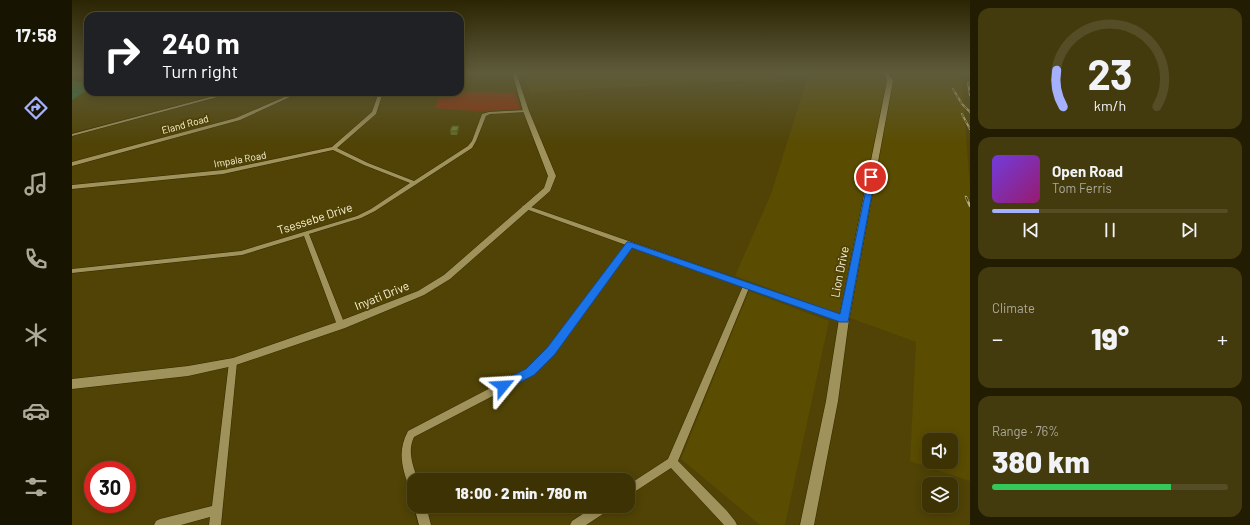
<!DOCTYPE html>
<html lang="en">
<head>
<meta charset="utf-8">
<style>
	body { margin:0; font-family:Barlow,sans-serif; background:#433a0e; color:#f1f3f6; height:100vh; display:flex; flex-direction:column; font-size:15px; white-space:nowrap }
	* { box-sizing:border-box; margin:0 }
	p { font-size:13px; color:#acaa9a }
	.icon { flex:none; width:22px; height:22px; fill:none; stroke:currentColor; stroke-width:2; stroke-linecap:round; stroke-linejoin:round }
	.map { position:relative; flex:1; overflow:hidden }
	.drawer { display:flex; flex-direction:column; gap:8px; padding:8px; background:#211c02; width:280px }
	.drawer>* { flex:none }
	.hud { position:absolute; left:12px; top:12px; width:380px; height:84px; border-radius:12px; box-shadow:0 2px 10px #0003,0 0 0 1px #554d26; background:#202124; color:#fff; overflow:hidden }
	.fabs { position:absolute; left:850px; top:433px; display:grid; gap:8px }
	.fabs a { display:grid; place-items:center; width:36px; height:36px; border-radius:8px; background:#3c3204; box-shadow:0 2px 10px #0003,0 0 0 1px #554d26; font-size:20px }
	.speed { position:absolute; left:12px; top:461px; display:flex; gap:8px; font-size:20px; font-weight:700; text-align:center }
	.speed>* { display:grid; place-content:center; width:52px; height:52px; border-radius:50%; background:#3c3204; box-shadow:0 2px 10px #0003,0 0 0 1px #554d26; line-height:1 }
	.speed .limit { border:6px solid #d22; background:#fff; color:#111 }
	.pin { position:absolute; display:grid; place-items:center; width:34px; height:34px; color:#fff; margin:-17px; border:2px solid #fff; border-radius:50%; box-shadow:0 1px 4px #0007 }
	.me { position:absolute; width:44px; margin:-22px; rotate:63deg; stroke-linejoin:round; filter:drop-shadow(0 0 3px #0008) }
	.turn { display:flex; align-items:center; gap:14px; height:84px; padding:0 12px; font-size:18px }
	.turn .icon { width:52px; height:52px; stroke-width:2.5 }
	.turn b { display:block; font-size:28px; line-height:34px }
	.big { font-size:30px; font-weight:800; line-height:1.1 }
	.drawer .card { flex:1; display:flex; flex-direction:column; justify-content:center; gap:6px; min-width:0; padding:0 14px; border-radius:12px; background:#433a0e }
	.drawer .dial { align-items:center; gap:0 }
	.dial svg { height:104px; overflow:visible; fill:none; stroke:#554d26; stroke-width:7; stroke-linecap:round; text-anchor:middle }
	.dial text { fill:#f1f3f6; stroke:none }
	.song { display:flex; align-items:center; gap:12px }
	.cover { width:48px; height:48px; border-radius:6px; background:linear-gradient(135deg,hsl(260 70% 55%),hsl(320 70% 35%)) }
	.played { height:4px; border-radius:2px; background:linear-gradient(90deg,#a5b1fc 20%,#554d26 20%) }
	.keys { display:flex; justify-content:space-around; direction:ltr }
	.heat { display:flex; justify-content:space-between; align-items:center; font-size:22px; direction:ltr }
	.charge { height:6px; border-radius:3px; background:linear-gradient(90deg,#34c759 76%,#554d26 0) }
	.trip { position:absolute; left:335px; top:473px; width:228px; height:40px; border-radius:12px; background:#3c3204; box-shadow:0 2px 10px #0003,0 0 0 1px #554d26; font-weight:800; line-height:40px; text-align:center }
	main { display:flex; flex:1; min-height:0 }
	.tab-bar { display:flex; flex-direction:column; width:72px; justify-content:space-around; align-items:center; background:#181402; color:#acaa9a }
	.tab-bar .icon { width:28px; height:28px }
	.tab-bar .current { color:#a5b1fc }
	.tab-bar b { font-size:18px; color:#f1f3f6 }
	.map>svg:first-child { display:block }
	.built { fill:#5a4c00; fill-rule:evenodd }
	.green { fill:#952b09 }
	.water { fill:#2a764c }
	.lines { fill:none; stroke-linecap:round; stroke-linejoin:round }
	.street-casing { stroke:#332900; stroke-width:1 }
	.secondary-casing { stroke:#332900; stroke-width:1 }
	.street { fill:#a0925b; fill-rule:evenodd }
	.secondary { fill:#a0925b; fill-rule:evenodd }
	.rail-far1-casing { stroke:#b8af85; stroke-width:2 }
	.rail-casing { stroke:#b8af85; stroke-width:2.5 }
	.rail-far1 { stroke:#504305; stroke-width:1; stroke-dasharray:3.5; stroke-linecap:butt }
	.rail { stroke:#504305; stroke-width:1.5; stroke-dasharray:5; stroke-linecap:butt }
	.wall { fill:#636c2a }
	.shaded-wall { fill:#505822 }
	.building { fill:#737d31; stroke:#505822 }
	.route { fill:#1a73e8; stroke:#114b97 }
	.labels { text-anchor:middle; stroke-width:4; stroke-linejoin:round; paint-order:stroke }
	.far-street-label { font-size:10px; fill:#faf4d7; stroke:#504305 }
	.street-label { font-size:12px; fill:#faf4d7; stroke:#504305 }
</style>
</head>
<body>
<main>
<nav class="tab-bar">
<b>17:58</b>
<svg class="icon current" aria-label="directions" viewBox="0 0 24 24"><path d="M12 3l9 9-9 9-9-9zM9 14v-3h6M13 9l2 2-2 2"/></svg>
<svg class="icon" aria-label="music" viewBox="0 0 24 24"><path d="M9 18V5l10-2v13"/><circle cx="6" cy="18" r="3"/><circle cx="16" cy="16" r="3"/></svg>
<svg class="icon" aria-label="phone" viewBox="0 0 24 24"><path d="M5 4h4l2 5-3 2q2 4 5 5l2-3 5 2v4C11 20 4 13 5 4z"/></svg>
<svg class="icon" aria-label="climate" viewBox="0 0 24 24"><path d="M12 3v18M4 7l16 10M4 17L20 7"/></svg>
<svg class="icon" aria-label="car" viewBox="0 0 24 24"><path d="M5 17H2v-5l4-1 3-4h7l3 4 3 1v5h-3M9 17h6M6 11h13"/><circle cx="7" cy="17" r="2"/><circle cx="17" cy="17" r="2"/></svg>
<svg class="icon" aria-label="filters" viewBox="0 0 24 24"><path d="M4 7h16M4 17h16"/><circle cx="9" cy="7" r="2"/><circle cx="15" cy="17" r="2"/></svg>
</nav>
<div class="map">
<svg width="898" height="525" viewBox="0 0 898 525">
	<rect width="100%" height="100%" fill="#504305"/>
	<g class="built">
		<path d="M508 72H889L898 186V481L838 461 844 342 663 276 699 194 734 82 739 73 707 75 713 82 675 84 672 81 458 92 450 74ZM857 440H879V462H857Z"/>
		<polygon points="677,291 757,321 713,525 688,525 609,459"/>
	</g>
	<polygon class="green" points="371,92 443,93 448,109 406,111 362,108"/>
	<polygon class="water" points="0,80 10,82 15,90 0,100"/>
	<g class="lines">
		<g class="street-casing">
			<g id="street">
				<polygon points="441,72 479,72 477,73 442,74 440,73"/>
				<polygon points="157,92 164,92 0,136 0,134"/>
				<polygon points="224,92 229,92 168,120 0,166 0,162 164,118"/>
				<polygon points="307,92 311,92 304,114 265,148 296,163 342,181 396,146 400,141 410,114 417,112 454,110 456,111 454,112 418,114 414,116 404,141 400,148 303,211 289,218 237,234 273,325 272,327 266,327 265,325 232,236 170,255 0,273 0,269 169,251 285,216 299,209 338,183 292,165 261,150 151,174 0,189 0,185 151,170 260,147 300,112"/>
				<path d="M453 205 775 317 776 319 775 321 772 322 677 288 606 461 655 511 663 521 665 525H652L599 468 556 496V485L596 459 671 286 559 247 482 353 461 375 342 437C335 451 341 466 346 480H342V490L338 489C330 469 325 451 336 431L455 369 476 349 554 245 451 208 450 207 451 206Z"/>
				<polygon points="161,359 164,360 165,362 149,525 137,525 138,517 109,525 82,525 84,521 88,519 140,506 157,362 158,360"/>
				<polygon points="342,506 354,506 359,525 347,525"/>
				<polygon points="523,506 539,506 537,510 514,525 498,525 500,521"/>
			</g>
		</g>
		<g class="secondary-casing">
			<g id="secondary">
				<polygon points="440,72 444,72 457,111 484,176 478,191 378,279 352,295 273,328 161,366 116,376 0,389 0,379 116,366 161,358 265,322 346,291 372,275 472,188 476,176 451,111"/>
				<polygon points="812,72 816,72 821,81 777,319 766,401 742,525 728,525 754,401 767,319 815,81"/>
			</g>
		</g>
		<use href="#street" class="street"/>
		<use href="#secondary" class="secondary"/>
		<g class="rail-far1-casing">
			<g id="rail-far1">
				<polyline points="896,83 898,95"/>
				<polyline points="881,89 890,104 898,112"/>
				<polyline points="890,114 898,129"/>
			</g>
		</g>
		<g class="rail-casing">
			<polyline id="rail" points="894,197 898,206"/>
		</g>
		<use href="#rail-far1" class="rail-far1"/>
		<use href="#rail" class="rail"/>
	</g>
	<polygon class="wall" points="387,129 385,135 379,135 378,131"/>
	<polygon class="shaded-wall" points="387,126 387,129 385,135 385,131"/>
	<polygon class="building" points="380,126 387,126 385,131 378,131"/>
	<linearGradient id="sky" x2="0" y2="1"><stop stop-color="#2c2503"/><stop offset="0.5" stop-color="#5e5b3b"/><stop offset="1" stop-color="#5e5b3b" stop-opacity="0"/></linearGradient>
	<rect width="898" height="145" fill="url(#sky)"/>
	<polygon class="route" points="797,175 802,175 803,177 776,322 768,322 560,248 483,354 462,375 435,389 431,391 427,389 425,386 427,382 454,369 475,348 555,242 558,242 768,314"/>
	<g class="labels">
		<g class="far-street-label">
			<text transform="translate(113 124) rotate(-15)" y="4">Eland Road</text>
			<text transform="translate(168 159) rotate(-10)" y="4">Impala Road</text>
		</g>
		<g class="street-label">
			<text transform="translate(243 219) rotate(-18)" y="4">Tsessebe Drive</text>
			<text transform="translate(768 272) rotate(-79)" y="4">Lion Drive</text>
			<text transform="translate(310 296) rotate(-22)" y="4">Inyati Drive</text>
		</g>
	</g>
</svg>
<div class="fabs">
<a><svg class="icon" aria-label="sound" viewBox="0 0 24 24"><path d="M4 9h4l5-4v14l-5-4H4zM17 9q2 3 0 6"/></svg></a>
<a><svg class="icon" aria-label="layers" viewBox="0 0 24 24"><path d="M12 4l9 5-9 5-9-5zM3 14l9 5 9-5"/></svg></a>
</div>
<div class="speed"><div class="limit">30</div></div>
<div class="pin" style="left:799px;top:177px;background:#d93025"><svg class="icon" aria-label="arrive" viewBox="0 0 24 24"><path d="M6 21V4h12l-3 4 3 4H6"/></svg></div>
<svg class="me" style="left:431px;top:386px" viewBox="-20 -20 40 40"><path d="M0-17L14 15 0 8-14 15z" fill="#1a73e8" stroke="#fff" stroke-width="4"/></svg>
<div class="trip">18:00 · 2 min · 780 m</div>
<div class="hud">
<div class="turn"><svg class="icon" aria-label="right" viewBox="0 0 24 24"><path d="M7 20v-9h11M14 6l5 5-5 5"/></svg><div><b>240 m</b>Turn right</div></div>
</div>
</div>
<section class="drawer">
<div class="card dial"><svg viewBox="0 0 100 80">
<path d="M14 69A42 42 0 1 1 86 69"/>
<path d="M14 69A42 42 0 0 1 9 41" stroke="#a5b1fc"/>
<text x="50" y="56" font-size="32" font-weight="700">23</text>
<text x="50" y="72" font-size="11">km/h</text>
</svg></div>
<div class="card">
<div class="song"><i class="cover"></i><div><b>Open Road</b><p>Tom Ferris</p></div></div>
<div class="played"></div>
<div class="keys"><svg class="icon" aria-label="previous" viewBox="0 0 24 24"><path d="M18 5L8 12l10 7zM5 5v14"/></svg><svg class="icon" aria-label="pause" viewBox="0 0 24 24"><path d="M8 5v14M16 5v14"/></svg><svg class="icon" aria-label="next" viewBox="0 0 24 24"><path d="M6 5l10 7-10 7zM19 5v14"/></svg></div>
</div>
<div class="card"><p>Climate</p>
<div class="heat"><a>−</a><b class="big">19°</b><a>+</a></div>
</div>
<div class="card"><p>Range · 76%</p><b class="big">380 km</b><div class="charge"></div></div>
</section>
</main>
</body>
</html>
